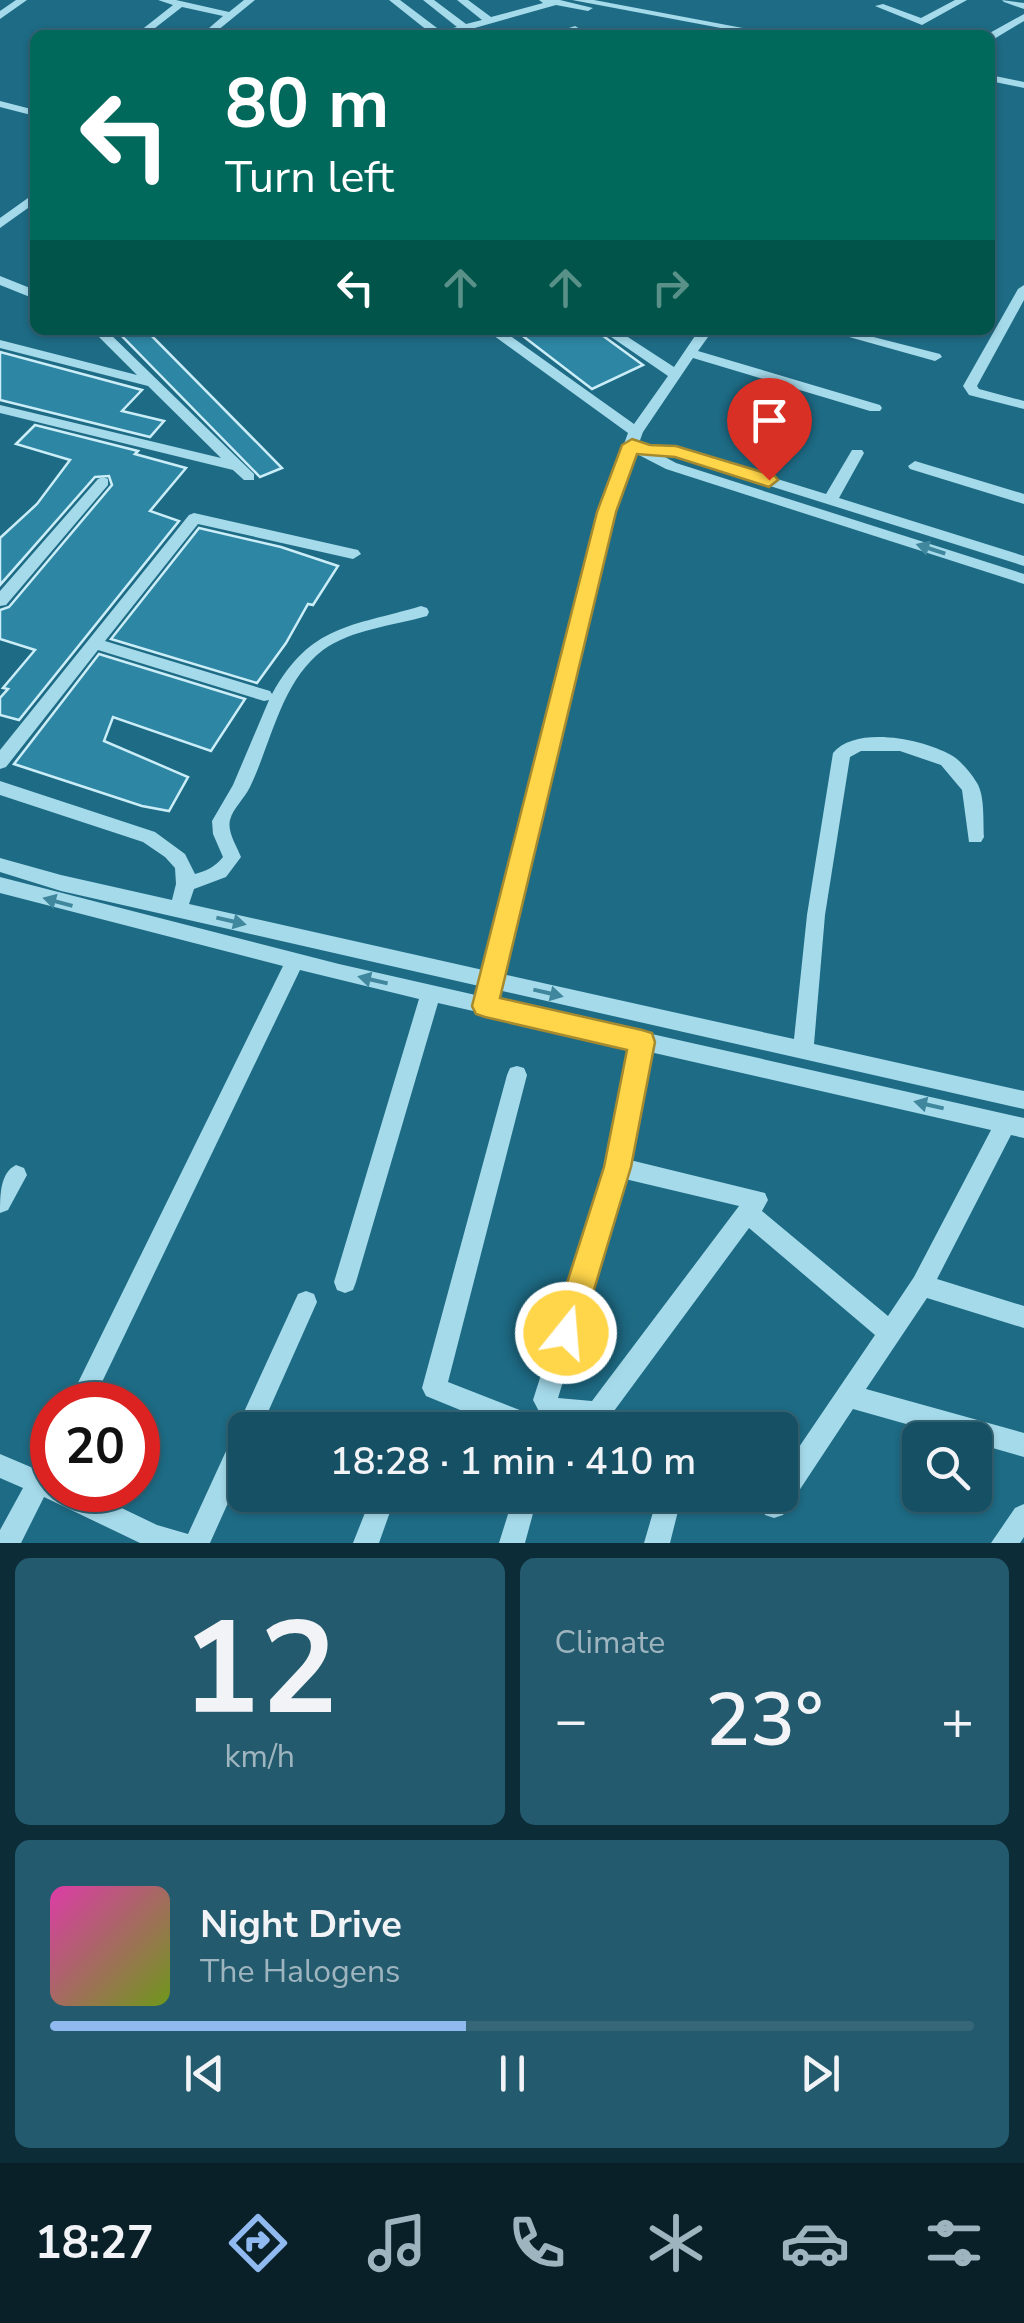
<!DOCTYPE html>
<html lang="en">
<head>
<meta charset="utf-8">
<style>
	body { margin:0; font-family:"Nunito Sans",sans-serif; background:#235a6d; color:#f1f3f6; height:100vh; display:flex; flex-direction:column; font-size:38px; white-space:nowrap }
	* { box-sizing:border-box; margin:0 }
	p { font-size:32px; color:#9eb5bf }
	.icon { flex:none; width:55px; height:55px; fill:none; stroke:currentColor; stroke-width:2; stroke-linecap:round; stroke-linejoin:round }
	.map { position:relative; height:1543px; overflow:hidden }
	.drawer { display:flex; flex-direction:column; gap:15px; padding:15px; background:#0c2c37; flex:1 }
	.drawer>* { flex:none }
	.top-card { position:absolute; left:30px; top:30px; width:965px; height:305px; border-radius:15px; box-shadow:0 2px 8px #0004,0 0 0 2px #356778; background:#00695c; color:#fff; overflow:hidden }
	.tools { position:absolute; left:902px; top:1422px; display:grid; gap:20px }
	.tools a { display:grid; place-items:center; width:90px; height:90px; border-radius:15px; background:#165064; box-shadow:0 2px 8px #0004,0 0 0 2px #356778; font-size:50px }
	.speed { position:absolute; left:30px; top:1382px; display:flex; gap:20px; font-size:50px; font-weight:700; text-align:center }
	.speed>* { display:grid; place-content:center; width:130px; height:130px; border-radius:50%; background:#165064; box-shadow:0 2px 8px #0004,0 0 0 2px #356778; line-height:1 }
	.speed .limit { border:15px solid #d22; background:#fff; color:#111 }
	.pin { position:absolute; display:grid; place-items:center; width:85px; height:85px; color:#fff; margin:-102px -42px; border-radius:50% 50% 50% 0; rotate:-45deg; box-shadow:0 0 10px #0007 }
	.pin .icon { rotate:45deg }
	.me { position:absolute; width:110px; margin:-55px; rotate:17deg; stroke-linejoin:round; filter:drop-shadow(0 0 8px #0008) }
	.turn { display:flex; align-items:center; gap:35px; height:210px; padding:0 30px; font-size:45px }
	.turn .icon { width:130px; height:130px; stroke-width:2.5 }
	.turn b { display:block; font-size:70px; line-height:85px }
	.lanes { display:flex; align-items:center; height:95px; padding:0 30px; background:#0003; justify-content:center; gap:50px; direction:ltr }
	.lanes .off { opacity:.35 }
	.big { font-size:75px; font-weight:600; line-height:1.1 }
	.drawer .tile { flex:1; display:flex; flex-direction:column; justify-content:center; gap:15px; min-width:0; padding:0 35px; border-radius:15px; background:#235a6d }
	.drawer .dial { align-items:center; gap:0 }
	.dial b { font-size:130px; line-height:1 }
	.song { display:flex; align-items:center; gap:30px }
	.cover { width:120px; height:120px; border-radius:15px; background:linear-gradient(135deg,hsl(320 70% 55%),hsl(80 70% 35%)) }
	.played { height:10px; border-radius:5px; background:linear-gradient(90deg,#90b9f0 45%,#356778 45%) }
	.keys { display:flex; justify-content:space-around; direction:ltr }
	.heat { display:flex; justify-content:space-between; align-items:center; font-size:55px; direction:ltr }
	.drawer .tiles { flex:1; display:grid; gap:15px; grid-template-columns:1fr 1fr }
	.tile:last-child { grid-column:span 2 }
	.trip { position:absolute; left:228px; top:1412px; width:570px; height:100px; border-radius:15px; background:#165064; box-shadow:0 2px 8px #0004,0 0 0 2px #356778; font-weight:600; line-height:100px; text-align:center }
	.dock { display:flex; height:160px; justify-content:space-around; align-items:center; background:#092028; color:#9eb5bf }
	.dock .icon { width:70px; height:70px }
	.dock .current { color:#90b9f0 }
	.dock b { font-size:45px; color:#f1f3f6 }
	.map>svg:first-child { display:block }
	.building { fill:#2d86a3; stroke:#caedf8; stroke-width:2.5 }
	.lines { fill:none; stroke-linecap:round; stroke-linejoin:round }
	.minor { fill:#a5daea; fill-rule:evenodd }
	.oneway { fill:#40879e }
	.route { fill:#ffd54a; stroke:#a68a30; stroke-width:2.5 }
</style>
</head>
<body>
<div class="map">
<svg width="1024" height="1543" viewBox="0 0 1024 1543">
	<rect width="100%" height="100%" fill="#1e6b85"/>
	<g class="building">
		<polygon points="116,330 146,330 282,468 260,477"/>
		<polygon points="515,330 595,330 643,365 592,389"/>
		<polygon points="0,352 142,390 122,411 164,421 150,437 0,400"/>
		<polygon points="35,425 138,451 135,454 186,468 150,511 179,521 19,720 0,715 0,698 8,689 3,688 35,650 0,639 0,610 9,607 112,485 109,476 95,477 0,585 0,538 37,504 70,460 16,444"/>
		<polygon points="199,528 281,547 338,566 313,605 308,604 286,643 257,683 111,639"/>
		<polygon points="99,654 245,699 211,751 113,717 104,741 188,777 169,811 142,806 14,764"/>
	</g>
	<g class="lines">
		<g class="minor">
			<polygon points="16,0 27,0 0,19 0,11"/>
			<polygon points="158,0 176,0 229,12 244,0 255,0 212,35 201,35 223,16 182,7 146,35 135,35 173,5"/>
			<polygon points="389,0 400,0 441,31 457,27 423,0 434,0 466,24 482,20 457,0 468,0 491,17 543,3 539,0 560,0 593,8 588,11 556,5 450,35 433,35"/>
			<polygon points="572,0 594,0 780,35 758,35"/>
			<polygon points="955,0 967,0 922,25 875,6 883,4 921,18"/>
			<polygon points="1002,0 1024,3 1024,9 1004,2"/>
			<polygon points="1024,14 1024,21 994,39 990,40 990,35 986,35"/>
			<polygon points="575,26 580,29 579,31 548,35"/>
			<polygon points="990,75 1024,82 1024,88 990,81"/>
			<polygon points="0,101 35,110 35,116 0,107"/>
			<polygon points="35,193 35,203 0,228 0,218"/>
			<polygon points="990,242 997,244 997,250 990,250"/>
			<polygon points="0,276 35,290 35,299 0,285"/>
			<polygon points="1024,285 1024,300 977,386 979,389 1024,401 1024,409 969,395 963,386 1018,289"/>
			<polygon points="92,330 106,330 254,474 254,480 244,480 233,470 0,413 0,405 221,458 148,386 0,348 0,340 137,375"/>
			<path d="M486 330H502L634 424 668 376 601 330H617L674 367 699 330H713L698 351 880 405 882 408 880 411H870L693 358 643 432 639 443 646 447 681 449 826 494 852 450H862L864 453 839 498 1024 556V566L675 456H663L676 463 1024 574V584L666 469 635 453 613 512 502 974 794 1039 807 915 833 753C856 725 923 739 951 755 959 759 972 774 977 783 985 796 983 822 984 837L981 842H969L962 790 941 765 900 751H861L850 757 825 915 814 1044 1024 1091V1109L498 990 492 998 1024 1118V1138L1011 1135 937 1279 1024 1306V1328L927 1298 866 1389 1024 1433V1457L975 1443V1440H963L853 1409 783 1515 774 1518 765 1515 762 1506 765 1497 780 1495V1475L875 1335 749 1228 614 1411 630 1421 633 1430H600L593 1426 542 1417 533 1400 607 1167 631 1047 438 1003 356 1282 353 1290 345 1293 337 1290 334 1282 419 999 300 970 91 1405H67L283 966 0 893V877L339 964 480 996 479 986 61 891 0 872V858L61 875 172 900 176 884 175 868 165 857 143 842 0 795V781L155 832 185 854 195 874C206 871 215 867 223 857L213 834 212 821 233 785 269 700 264 701 98 650 6 767 0 769V750L189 515 194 513 358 550 361 554 353 559 198 524 105 641 270 691 272 694C311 624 351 627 421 606L427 608 429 612 427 616C393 626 352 629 323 650 281 682 272 741 250 787 245 798 233 808 230 820 227 832 237 846 241 857L226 877 194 889 189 904 483 970 599 512 628 433ZM650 1052 991 1130 914 1277 888 1316 762 1211 768 1200 765 1193 630 1160ZM625 1179 739 1206 592 1401 558 1398Z"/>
			<polygon points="824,330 846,330 940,354 942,357 935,361"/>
			<polygon points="915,461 1024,494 1024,504 910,469 908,466"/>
			<polygon points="103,477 108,479 108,485 6,605 0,606 0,591 98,479"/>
			<polygon points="517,1066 524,1068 527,1075 448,1382 548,1421 551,1430 509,1430 426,1396 422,1388 507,1075 510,1068"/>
			<path d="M16 1165 24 1168 27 1175 8 1210 0 1213C0 1195 0 1173 16 1165Z"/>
			<polygon points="306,1291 314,1294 317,1302 260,1430 245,1430 245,1465 210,1543 140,1543 44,1497 21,1543 0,1543 0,1530 23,1488 0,1478 0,1454 33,1468 43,1448 52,1445 52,1490 84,1490 157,1525 188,1534 298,1294"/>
			<polygon points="372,1495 396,1495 379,1543 353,1543"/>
			<polygon points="514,1495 538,1495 525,1543 499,1543"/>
			<polygon points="658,1495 682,1495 670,1543 644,1543"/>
			<polygon points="1024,1504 1024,1537 1020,1543 991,1543 1015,1508"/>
		</g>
	</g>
	<defs><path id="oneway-solid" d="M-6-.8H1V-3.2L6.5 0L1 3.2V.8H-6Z" transform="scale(2.5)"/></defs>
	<g class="oneway">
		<use href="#oneway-solid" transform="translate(931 549) rotate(-162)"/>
		<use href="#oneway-solid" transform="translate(58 902) rotate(-165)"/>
		<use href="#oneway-solid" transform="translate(231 921) rotate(13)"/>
		<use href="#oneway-solid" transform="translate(373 980) rotate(-167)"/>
		<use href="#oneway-solid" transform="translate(548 993) rotate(13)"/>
		<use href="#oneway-solid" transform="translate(929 1105) rotate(-167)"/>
	</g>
	<polygon class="route" points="632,439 650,445 676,446 775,476 778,480 769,487 675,457 637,454 616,512 500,998 642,1030 652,1033 655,1042 631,1167 581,1333 576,1344 566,1348 555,1344 551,1333 604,1167 627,1050 485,1017 476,1014 472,1006 597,512 622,445"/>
</svg>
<div class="tools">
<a><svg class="icon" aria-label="search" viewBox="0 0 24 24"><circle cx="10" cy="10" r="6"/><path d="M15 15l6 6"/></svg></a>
</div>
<div class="speed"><div class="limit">20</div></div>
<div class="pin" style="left:769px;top:480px;background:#d93025"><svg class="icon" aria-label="arrive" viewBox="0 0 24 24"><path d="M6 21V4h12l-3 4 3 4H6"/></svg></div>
<svg class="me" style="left:566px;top:1333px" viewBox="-20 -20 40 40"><circle r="17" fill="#ffd54a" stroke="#fff" stroke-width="3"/><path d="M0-11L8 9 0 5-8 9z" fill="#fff"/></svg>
<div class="trip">18:28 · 1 min · 410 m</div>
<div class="top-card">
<div class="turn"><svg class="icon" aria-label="left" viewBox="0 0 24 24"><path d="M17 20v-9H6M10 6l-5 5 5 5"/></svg><div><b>80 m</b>Turn left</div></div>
<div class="lanes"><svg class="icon" aria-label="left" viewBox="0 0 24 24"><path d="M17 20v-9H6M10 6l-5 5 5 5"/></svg><svg class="icon off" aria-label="ahead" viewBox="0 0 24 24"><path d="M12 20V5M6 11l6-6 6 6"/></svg><svg class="icon off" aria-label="ahead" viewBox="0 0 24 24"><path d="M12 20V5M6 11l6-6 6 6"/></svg><svg class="icon off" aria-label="right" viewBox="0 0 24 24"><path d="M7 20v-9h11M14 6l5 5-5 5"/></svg></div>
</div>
</div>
<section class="drawer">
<div class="tiles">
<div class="tile dial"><b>12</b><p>km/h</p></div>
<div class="tile"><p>Climate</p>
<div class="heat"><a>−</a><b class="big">23°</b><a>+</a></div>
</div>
<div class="tile">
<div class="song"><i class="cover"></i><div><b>Night Drive</b><p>The Halogens</p></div></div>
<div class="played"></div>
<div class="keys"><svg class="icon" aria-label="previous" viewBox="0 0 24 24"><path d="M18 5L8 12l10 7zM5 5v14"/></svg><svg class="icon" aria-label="pause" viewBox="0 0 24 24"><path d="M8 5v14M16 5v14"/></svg><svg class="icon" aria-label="next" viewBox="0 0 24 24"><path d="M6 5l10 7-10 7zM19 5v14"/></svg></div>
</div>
</div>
</section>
<nav class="dock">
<b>18:27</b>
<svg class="icon current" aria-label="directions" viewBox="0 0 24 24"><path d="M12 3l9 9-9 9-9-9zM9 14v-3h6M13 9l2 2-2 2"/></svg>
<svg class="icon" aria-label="music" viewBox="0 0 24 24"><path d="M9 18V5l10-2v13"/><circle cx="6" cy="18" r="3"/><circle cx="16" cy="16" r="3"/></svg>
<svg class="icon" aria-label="phone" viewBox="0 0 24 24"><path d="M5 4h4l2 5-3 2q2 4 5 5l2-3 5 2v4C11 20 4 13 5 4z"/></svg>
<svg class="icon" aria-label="climate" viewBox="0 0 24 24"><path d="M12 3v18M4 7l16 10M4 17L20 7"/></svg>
<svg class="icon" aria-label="car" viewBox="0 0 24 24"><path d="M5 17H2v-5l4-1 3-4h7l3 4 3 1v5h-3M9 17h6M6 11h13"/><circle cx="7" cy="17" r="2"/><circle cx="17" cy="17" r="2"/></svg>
<svg class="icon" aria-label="filters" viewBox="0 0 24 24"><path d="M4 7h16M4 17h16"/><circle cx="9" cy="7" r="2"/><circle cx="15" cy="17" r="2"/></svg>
</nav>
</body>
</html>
